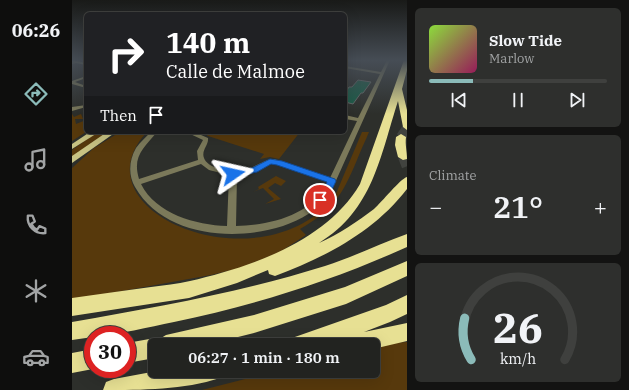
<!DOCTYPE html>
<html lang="en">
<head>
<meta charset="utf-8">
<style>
	body { margin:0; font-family:"IBM Plex Serif",serif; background:#2e2f2d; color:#f1f3f6; height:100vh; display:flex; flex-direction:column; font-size:15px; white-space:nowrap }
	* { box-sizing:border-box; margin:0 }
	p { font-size:13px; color:#a2a4a5 }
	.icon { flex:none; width:22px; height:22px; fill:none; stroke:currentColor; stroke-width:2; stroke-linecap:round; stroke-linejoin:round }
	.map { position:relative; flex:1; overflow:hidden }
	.sheet { display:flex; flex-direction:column; gap:8px; padding:8px; background:#131312; width:222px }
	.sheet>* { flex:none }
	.guide { position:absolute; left:12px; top:12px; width:263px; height:122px; border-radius:6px; box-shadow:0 4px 16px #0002,0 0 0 1px #3f403e; background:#202124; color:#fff; overflow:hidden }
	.speed { position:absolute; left:12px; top:326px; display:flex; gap:8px; font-size:20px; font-weight:700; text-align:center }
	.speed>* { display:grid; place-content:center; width:52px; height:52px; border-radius:50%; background:#222320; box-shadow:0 4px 16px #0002,0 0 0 1px #3f403e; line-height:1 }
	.speed .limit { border:6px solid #d22; background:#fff; color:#111 }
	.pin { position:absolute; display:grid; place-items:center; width:34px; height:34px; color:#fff; margin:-17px; border:2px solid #fff; border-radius:50%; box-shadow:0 1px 4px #0007 }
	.me { position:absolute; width:44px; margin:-22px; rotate:79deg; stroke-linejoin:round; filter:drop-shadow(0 0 3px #0008) }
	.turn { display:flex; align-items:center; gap:14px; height:84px; padding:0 16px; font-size:18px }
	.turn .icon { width:52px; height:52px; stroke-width:2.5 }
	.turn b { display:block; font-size:28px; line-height:34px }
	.then { display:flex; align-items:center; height:38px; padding:0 16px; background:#0003; gap:8px; font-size:15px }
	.big { font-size:30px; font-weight:600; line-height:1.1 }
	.sheet .tile { flex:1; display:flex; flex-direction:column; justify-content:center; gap:6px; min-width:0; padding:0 14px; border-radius:6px; background:#2e2f2d }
	.sheet .dial { align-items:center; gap:0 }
	.dial svg { height:104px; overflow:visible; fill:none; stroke:#3f403e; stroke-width:7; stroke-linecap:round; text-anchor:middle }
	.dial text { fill:#f1f3f6; stroke:none }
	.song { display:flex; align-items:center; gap:12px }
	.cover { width:48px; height:48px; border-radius:6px; background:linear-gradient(135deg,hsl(90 70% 55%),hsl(330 70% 35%)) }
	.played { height:4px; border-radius:2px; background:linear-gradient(90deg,#8bbbb9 25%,#3f403e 25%) }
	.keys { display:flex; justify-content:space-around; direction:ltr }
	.heat { display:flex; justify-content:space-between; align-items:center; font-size:22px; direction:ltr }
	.trip { position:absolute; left:76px; top:338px; width:232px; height:40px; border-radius:6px; background:#222320; box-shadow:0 4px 16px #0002,0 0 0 1px #3f403e; font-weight:600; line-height:40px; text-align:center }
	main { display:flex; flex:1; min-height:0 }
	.dock { display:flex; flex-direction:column; width:72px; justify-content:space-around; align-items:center; background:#0e0e0d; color:#a2a4a5 }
	.dock .icon { width:28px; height:28px }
	.dock .active { color:#8bbbb9 }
	.dock b { font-size:18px; color:#f1f3f6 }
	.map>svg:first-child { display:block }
	.green { fill:#57390c }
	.building { fill:#175e47; stroke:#686d6b }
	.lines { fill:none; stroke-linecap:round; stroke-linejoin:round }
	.highway-tunnel { stroke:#41433f; stroke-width:10; stroke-dasharray:10 4.5; stroke-linecap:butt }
	.minor { fill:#7b795a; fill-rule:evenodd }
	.major { fill:#c8c383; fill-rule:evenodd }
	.highway { fill:#e7e093; fill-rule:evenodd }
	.route { fill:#1a73e8; stroke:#114b97 }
</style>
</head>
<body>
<main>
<nav class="dock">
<b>06:26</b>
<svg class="icon active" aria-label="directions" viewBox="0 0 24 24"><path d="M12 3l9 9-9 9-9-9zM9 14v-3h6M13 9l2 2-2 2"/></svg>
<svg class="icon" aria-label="music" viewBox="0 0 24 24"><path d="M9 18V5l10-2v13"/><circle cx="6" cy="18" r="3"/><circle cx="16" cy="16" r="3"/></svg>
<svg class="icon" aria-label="phone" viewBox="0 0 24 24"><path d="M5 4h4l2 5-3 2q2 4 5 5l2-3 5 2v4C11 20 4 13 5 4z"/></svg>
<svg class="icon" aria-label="climate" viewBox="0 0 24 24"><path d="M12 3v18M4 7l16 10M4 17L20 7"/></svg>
<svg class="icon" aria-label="car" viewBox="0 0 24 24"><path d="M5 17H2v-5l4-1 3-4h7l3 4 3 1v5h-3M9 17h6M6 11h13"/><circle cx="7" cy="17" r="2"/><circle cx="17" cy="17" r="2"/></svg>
</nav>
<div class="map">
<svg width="335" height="390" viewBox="0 0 335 390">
	<rect width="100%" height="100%" fill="#2d2f2b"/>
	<g class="green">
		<polygon points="0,114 2,117 9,114 11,119 3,119 4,124 14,120 14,132 0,141"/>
		<polygon points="25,132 36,132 0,157 0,150"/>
		<path d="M48 132H75C0 212 190 289 263 196L290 132H297C294 140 290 147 287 155 272 192 263 209 228 229L234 235 208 252 168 268 139 275 0 300V168L22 148Z"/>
		<polygon points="134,132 228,132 207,159 198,157 188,159 192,154 136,136 132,133"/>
		<polygon points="204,176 214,181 209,186 203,183 196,188 209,199 193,204 202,199 191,188 181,192 187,189 186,187"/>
		<polygon points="335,342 335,390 130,390 205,371 301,371 300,344"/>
	</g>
	<polygon class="building" points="286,80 299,82 291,93 289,93 281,104 273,102 273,93 277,87 280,87"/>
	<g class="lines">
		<g class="highway-tunnel">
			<polyline points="329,137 335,128"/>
			<polyline points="331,157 335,167"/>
		</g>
		<g class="minor">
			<path d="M315 60H318L258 194C247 210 228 220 211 226 162 242 91 236 63 187 56 175 57 160 64 148 68 142 74 137 79 132H85C72 148 60 156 67 179L126 160 125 151 131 140 114 132H122L136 138C137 145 129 150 132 158 137 171 164 172 175 169 185 166 192 160 202 159L258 178 285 121 273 119V115L286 118 308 74 273 68V66L309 72ZM201 163 256 182C239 216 198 225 164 226L165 175 182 172 194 165ZM129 164 137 170 157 175 155 226C124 225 84 214 69 184Z"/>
			<polygon points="4,61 5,63 0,64 0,62"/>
			<polygon points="14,76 14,78 3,82 14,86 14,88 0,84 0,81"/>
			<polygon points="14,105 14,107 0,111 0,107"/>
		</g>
		<g class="major">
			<polygon points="0,60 14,63 14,65 0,62"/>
			<polygon points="18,132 27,132 0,149 0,144"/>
			<polygon points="35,132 44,132 0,163 0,156"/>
		</g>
		<g class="highway">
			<path d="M332 60H335V70L330 89 335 110V130L331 127 326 101C308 157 301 210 247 243 267 234 285 222 302 209 310 202 328 179 335 177V189C301 233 253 257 203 276L197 274 196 270 165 283 117 298 0 316V298C26 294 52 291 79 287 92 285 105 284 118 281 179 267 255 241 288 184Z"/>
			<path d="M329 134 334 137C333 145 335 151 335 159L331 160 326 157 323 145 324 137Z"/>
			<path d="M335 234V247C260 281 183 305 102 322 76 327 48 335 21 335V337L0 340V322C85 307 170 292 253 266 281 257 307 244 335 234Z"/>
			<polygon points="335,261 335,276 274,304 182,333 134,345 83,345 83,358 55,363 55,343 83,338 86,340 94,335 182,315 273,287"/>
			<polygon points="335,295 335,314 318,322 292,332 335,323 335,341 301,349 301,345 264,345 266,341 254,345 217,345 220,338 314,305"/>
			<polygon points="21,349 21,369 0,373 0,353"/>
			<path d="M85 371H151L148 378C112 390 70 390 31 390L34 382 42 379Z"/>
		</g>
	</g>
	<linearGradient id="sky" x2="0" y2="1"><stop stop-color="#191a18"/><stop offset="0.53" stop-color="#464d55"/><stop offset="1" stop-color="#464d55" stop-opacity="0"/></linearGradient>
	<rect width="335" height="114" fill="url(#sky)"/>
	<polygon class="route" points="198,159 210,161 263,179 264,181 257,196 248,203 243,200 250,192 255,182 205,165 199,164 185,172 161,177 157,174 158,172 180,168"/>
</svg>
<div class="speed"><div class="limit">30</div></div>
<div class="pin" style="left:248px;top:200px;background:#d93025"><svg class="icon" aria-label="arrive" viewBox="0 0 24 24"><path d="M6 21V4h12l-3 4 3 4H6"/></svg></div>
<svg class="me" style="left:161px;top:174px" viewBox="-20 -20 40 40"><path d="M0-17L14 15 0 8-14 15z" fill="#1a73e8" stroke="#fff" stroke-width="4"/></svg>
<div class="trip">06:27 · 1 min · 180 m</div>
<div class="guide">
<div class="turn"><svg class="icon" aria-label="right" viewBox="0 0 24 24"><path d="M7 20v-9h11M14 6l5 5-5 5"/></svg><div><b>140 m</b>Calle de Malmoe</div></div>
<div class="then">Then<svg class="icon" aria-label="arrive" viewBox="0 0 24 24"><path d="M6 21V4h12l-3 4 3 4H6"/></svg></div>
</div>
</div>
<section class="sheet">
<div class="tile">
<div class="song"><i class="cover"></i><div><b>Slow Tide</b><p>Marlow</p></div></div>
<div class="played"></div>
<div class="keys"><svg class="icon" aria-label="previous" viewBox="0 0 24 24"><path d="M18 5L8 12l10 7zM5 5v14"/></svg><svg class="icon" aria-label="pause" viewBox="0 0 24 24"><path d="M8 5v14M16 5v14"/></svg><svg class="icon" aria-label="next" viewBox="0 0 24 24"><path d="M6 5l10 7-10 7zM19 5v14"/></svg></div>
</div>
<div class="tile"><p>Climate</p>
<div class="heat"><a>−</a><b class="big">21°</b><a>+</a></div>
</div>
<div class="tile dial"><svg viewBox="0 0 100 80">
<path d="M14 69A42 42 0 1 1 86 69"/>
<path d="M14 69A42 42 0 0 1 9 37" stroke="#8bbbb9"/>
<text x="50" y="56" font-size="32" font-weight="700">26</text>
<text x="50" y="72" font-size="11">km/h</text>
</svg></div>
</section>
</main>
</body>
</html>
